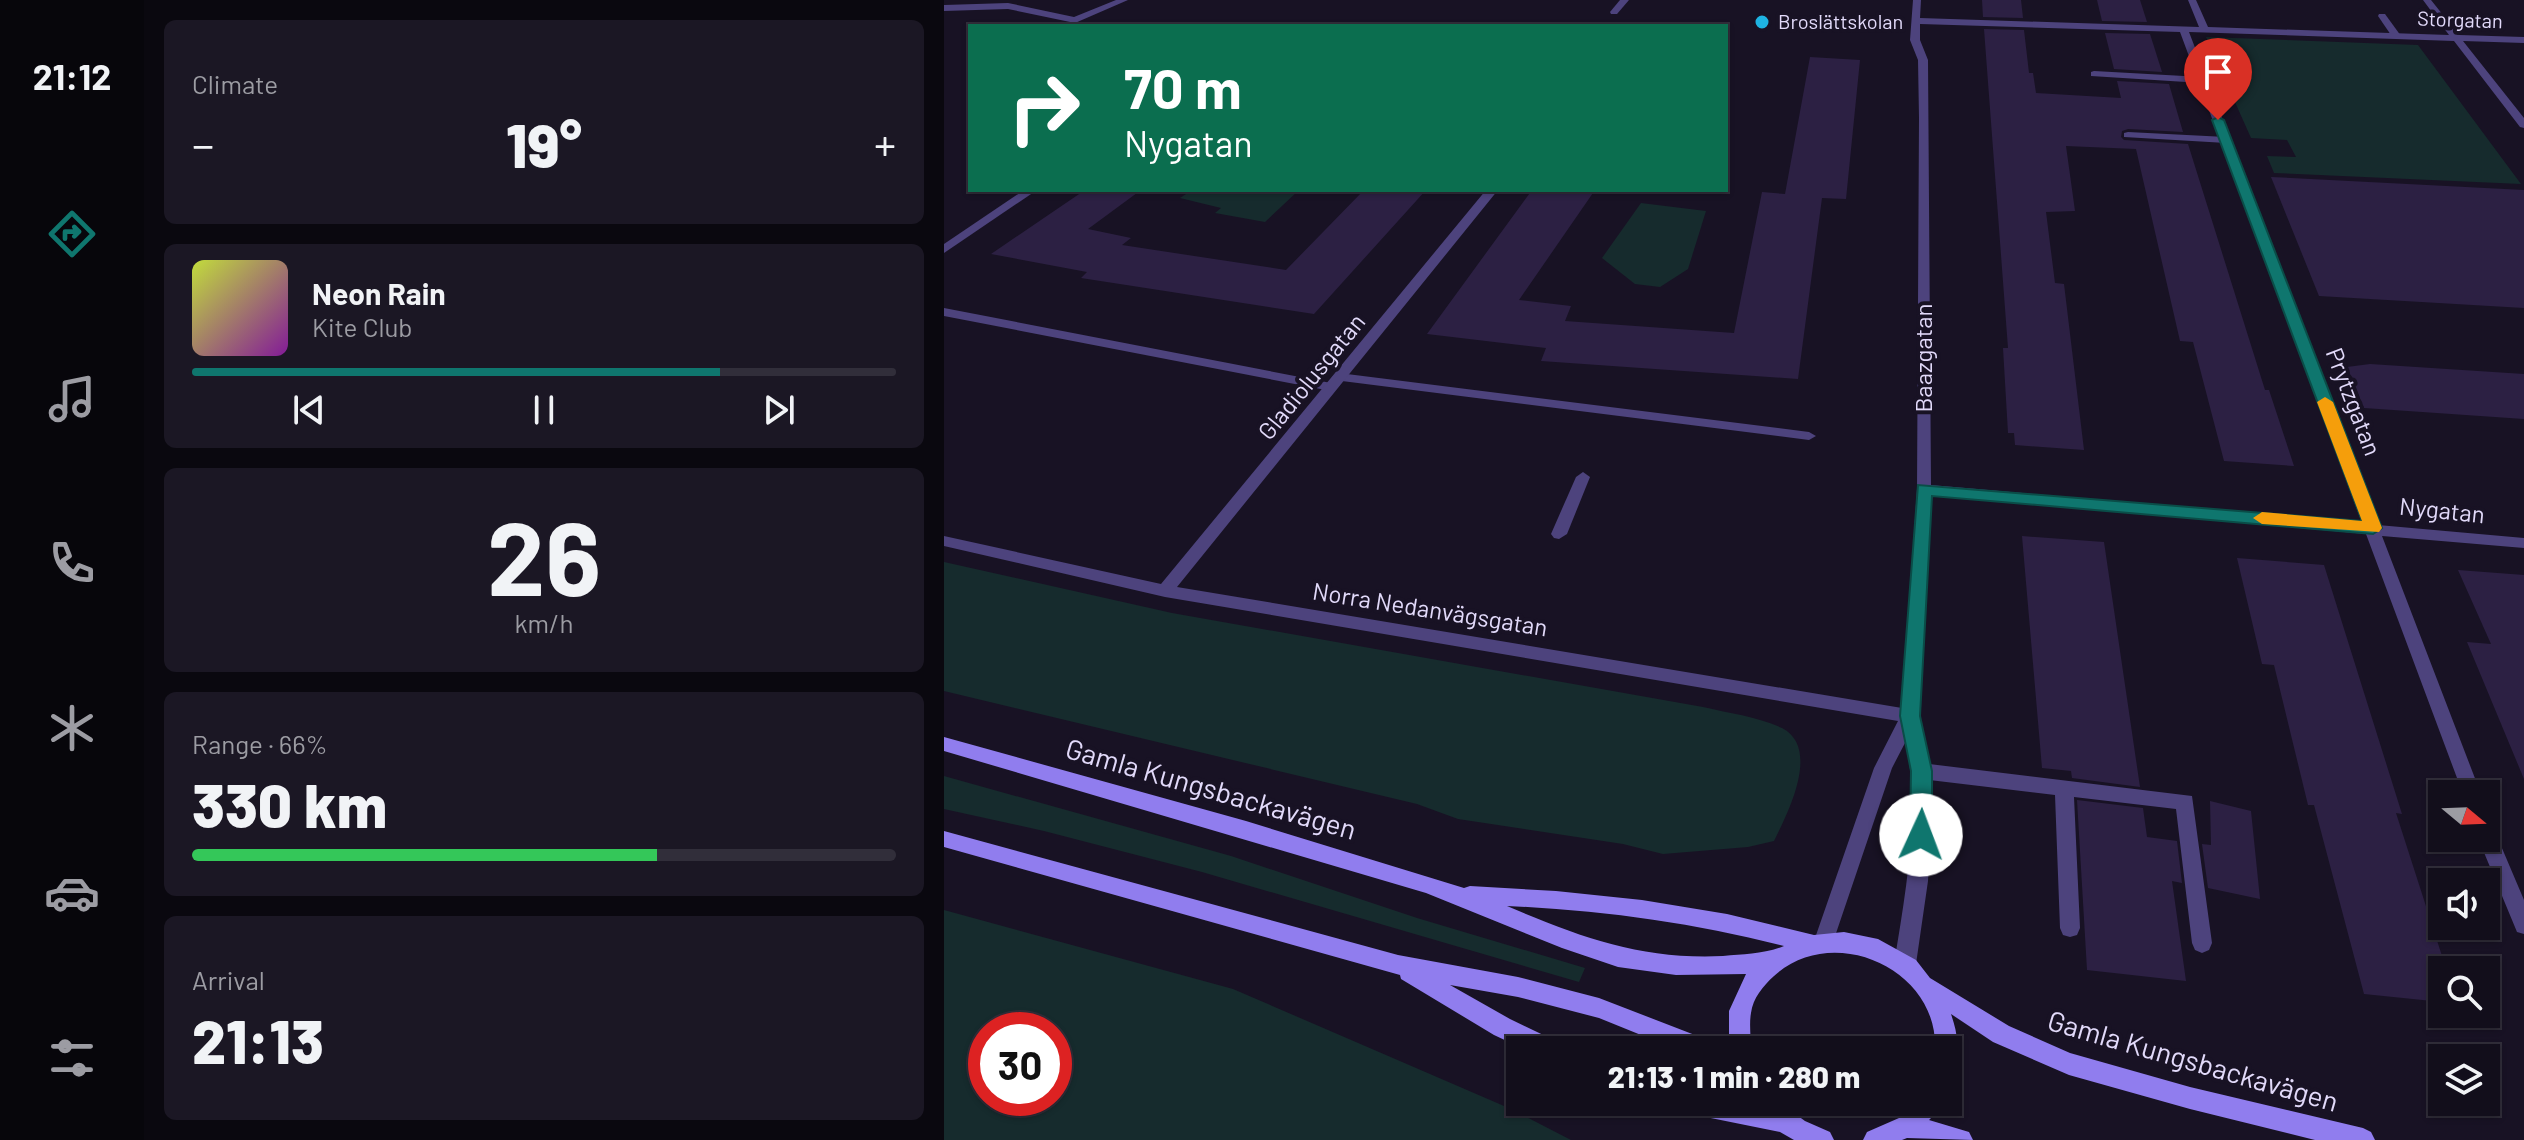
<!DOCTYPE html>
<html lang="en">
<head>
<meta charset="utf-8">
<style>
	body { margin:0; font-family:Barlow,sans-serif; background:#1b1724; color:#f1f3f6; height:100vh; display:flex; flex-direction:column; font-size:30px; white-space:nowrap }
	* { box-sizing:border-box; margin:0 }
	p { font-size:26px; color:#9c9ca3 }
	.icon { flex:none; width:44px; height:44px; fill:none; stroke:currentColor; stroke-width:2; stroke-linecap:round; stroke-linejoin:round }
	.map { position:relative; flex:1; overflow:hidden }
	.drawer { display:flex; flex-direction:column; gap:20px; padding:20px; background:#0a080f; width:800px }
	.drawer>* { flex:none }
	.guide { position:absolute; left:24px; top:24px; width:760px; height:168px; border-radius:0px; box-shadow:0 2px 6px #0004,0 0 0 2px #312e3a; background:#0b6e4f; color:#fff; overflow:hidden }
	.needle { width:52px; rotate:109deg }
	.tools { position:absolute; left:1484px; top:780px; display:grid; gap:16px }
	.tools a { display:grid; place-items:center; width:72px; height:72px; border-radius:0px; background:#120e1b; box-shadow:0 2px 6px #0004,0 0 0 2px #312e3a; font-size:40px }
	.speed { position:absolute; left:24px; top:1012px; display:flex; gap:16px; font-size:40px; font-weight:700; text-align:center }
	.speed>* { display:grid; place-content:center; width:104px; height:104px; border-radius:50%; background:#120e1b; box-shadow:0 2px 6px #0004,0 0 0 2px #312e3a; line-height:1 }
	.speed .limit { border:12px solid #d22; background:#fff; color:#111 }
	.pin { position:absolute; display:grid; place-items:center; width:68px; height:68px; color:#fff; margin:-82px -34px; border-radius:50% 50% 50% 0; rotate:-45deg; box-shadow:0 0 8px #0007 }
	.pin .icon { rotate:45deg }
	.me { position:absolute; width:88px; margin:-44px; rotate:2deg; stroke-linejoin:round; filter:drop-shadow(0 0 6px #0008) }
	.turn { display:flex; align-items:center; gap:28px; height:168px; padding:0 24px; font-size:36px }
	.turn .icon { width:104px; height:104px; stroke-width:2.5 }
	.turn b { display:block; font-size:56px; line-height:68px }
	.big { font-size:60px; font-weight:800; line-height:1.1 }
	.drawer .tile { flex:1; display:flex; flex-direction:column; justify-content:center; gap:12px; min-width:0; padding:0 28px; border-radius:12px; background:#1b1724 }
	.drawer .dial { align-items:center; gap:0 }
	.dial b { font-size:104px; line-height:1 }
	.song { display:flex; align-items:center; gap:24px }
	.cover { width:96px; height:96px; border-radius:12px; background:linear-gradient(135deg,hsl(70 70% 55%),hsl(290 70% 35%)) }
	.played { height:8px; border-radius:4px; background:linear-gradient(90deg,#0f766e 75%,#312e3a 75%) }
	.keys { display:flex; justify-content:space-around; direction:ltr }
	.heat { display:flex; justify-content:space-between; align-items:center; font-size:44px; direction:ltr }
	.charge { height:12px; border-radius:6px; background:linear-gradient(90deg,#34c759 66%,#312e3a 0) }
	.trip { position:absolute; left:562px; top:1036px; width:456px; height:80px; border-radius:0px; background:#120e1b; box-shadow:0 2px 6px #0004,0 0 0 2px #312e3a; font-weight:800; line-height:80px; text-align:center }
	main { display:flex; flex:1; min-height:0 }
	.dock { display:flex; flex-direction:column; width:144px; justify-content:space-around; align-items:center; background:#07060b; color:#9c9ca3 }
	.dock .icon { width:56px; height:56px }
	.dock .current { color:#0f766e }
	.dock b { font-size:36px; color:#f1f3f6 }
	.map>svg:first-child { display:block }
	.green { fill:#162b2d; fill-rule:evenodd }
	.building { fill:#2c2043 }
	.lines { fill:none; stroke-linecap:round; stroke-linejoin:round }
	.lane { fill:#4d437d; fill-rule:evenodd }
	.street { fill:#4d437d; fill-rule:evenodd }
	.secondary { fill:#907dee; fill-rule:evenodd }
	.route { fill:#0f766e; stroke:#0a4d48; stroke-width:2 }
	.slow { fill:#f59e0b }
	.poi-dot { fill:#1eb3e2; stroke:#181224; stroke-width:3 }
	.labels { text-anchor:middle; stroke-width:8; stroke-linejoin:round; paint-order:stroke }
	.far-street-label { font-size:20px; fill:#e2dafa; stroke:#181224 }
	.far-poi-label { font-size:20px; fill:#e2dafa; stroke:#181224; text-anchor:start }
	.street-label { font-size:24px; fill:#e2dafa; stroke:#181224 }
	.near-street-label { font-size:28px; fill:#e2dafa; stroke:#181224 }
</style>
</head>
<body>
<main>
<nav class="dock">
<b>21:12</b>
<svg class="icon current" aria-label="directions" viewBox="0 0 24 24"><path d="M12 3l9 9-9 9-9-9zM9 14v-3h6M13 9l2 2-2 2"/></svg>
<svg class="icon" aria-label="music" viewBox="0 0 24 24"><path d="M9 18V5l10-2v13"/><circle cx="6" cy="18" r="3"/><circle cx="16" cy="16" r="3"/></svg>
<svg class="icon" aria-label="phone" viewBox="0 0 24 24"><path d="M5 4h4l2 5-3 2q2 4 5 5l2-3 5 2v4C11 20 4 13 5 4z"/></svg>
<svg class="icon" aria-label="climate" viewBox="0 0 24 24"><path d="M12 3v18M4 7l16 10M4 17L20 7"/></svg>
<svg class="icon" aria-label="car" viewBox="0 0 24 24"><path d="M5 17H2v-5l4-1 3-4h7l3 4 3 1v5h-3M9 17h6M6 11h13"/><circle cx="7" cy="17" r="2"/><circle cx="17" cy="17" r="2"/></svg>
<svg class="icon" aria-label="filters" viewBox="0 0 24 24"><path d="M4 7h16M4 17h16"/><circle cx="9" cy="7" r="2"/><circle cx="15" cy="17" r="2"/></svg>
</nav>
<section class="drawer">
<div class="tile"><p>Climate</p>
<div class="heat"><a>−</a><b class="big">19°</b><a>+</a></div>
</div>
<div class="tile">
<div class="song"><i class="cover"></i><div><b>Neon Rain</b><p>Kite Club</p></div></div>
<div class="played"></div>
<div class="keys"><svg class="icon" aria-label="previous" viewBox="0 0 24 24"><path d="M18 5L8 12l10 7zM5 5v14"/></svg><svg class="icon" aria-label="pause" viewBox="0 0 24 24"><path d="M8 5v14M16 5v14"/></svg><svg class="icon" aria-label="next" viewBox="0 0 24 24"><path d="M6 5l10 7-10 7zM19 5v14"/></svg></div>
</div>
<div class="tile dial"><b>26</b><p>km/h</p></div>
<div class="tile"><p>Range · 66%</p><b class="big">330 km</b><div class="charge"></div></div>
<div class="tile"><p>Arrival</p><b class="big">21:13</b></div>
</section>
<div class="map">
<svg width="1580" height="1140" viewBox="0 0 1580 1140">
	<rect width="100%" height="100%" fill="#181224"/>
	<g class="green">
		<polygon points="1262,37 1474,45 1577,184 1330,173 1323,156 1352,157 1343,140 1307,138"/>
		<polygon points="248,190 355,190 321,222 271,213 277,208 236,198"/>
		<polygon points="697,203 762,211 744,269 716,287 691,284 658,258"/>
		<path d="M0 562 228 613 759 707C784 713 815 717 838 728 877 748 844 813 830 841L804 847 719 854 679 844 514 819 473 804 0 691Z"/>
		<polygon points="0,776 287,856 473,918 641,968 635,982 258,872 100,831 0,809"/>
		<path d="M0 910 289 989 567 1109 627 1140H0ZM42 1030H110V1098H42Z"/>
	</g>
	<g class="building">
		<polygon points="1038,0 1077,0 1079,18 1039,17"/>
		<polygon points="1153,0 1196,0 1203,22 1158,21"/>
		<polygon points="1040,29 1080,30 1085,73 1089,73 1092,93 1177,98 1173,81 1225,84 1239,132 1184,129 1178,131 1177,137 1180,140 1244,144 1321,390 1325,390 1350,466 1280,461 1249,342 1236,341 1192,149 1122,146 1131,211 1102,212 1111,283 1120,284 1140,450 1071,445 1070,433 1064,433 1059,348 1064,348"/>
		<polygon points="1161,33 1206,34 1218,72 1170,69"/>
		<polygon points="866,57 916,60 902,199 878,198 854,379 597,361 602,348 483,334 588,190 651,190 575,300 627,306 621,321 790,333 818,192 841,194"/>
		<polygon points="1327,177 1580,190 1580,308 1375,296"/>
		<polygon points="141,190 197,190 144,229 187,238 178,245 342,270 420,190 482,190 370,314 137,278 143,272 47,254"/>
		<polygon points="1426,364 1580,374 1580,419 1420,408 1403,367"/>
		<polygon points="1078,536 1160,542 1196,787 1128,778 1127,771 1098,768"/>
		<polygon points="1293,558 1380,565 1458,814 1452,813 1498,956 1498,1002 1420,994 1370,805 1364,805 1330,665 1318,664"/>
		<polygon points="1514,570 1580,575 1580,779 1523,642 1547,644"/>
		<polygon points="1133,800 1199,808 1203,837 1233,841 1238,883 1228,881 1242,981 1143,970"/>
		<polygon points="1266,801 1307,811 1316,899 1264,888 1258,844 1267,845"/>
	</g>
	<g class="lines">
		<g class="lane">
			<polygon points="172,0 184,0 131,23 64,9 0,11 0,5 64,3 130,17"/>
			<polygon points="676,0 685,0 673,14 667,14 666,12"/>
			<polygon points="1435,14 1441,14 1457,36 1455,38 1449,38 1434,16"/>
			<polygon points="1150,71 1258,77 1263,80 1258,83 1147,76 1147,72"/>
			<polygon points="1184,132 1282,137 1287,140 1282,143 1180,137 1180,133"/>
			<polygon points="0,308 387,383 394,387 387,391 0,316"/>
			<polygon points="395,373 865,432 872,436 865,440 390,380 388,377"/>
			<polygon points="639,472 646,477 623,534 615,539 610,538 607,534 632,477"/>
			<polygon points="977,763 1248,796 1268,943 1265,950 1258,953 1251,950 1248,943 1232,809 1130,797 1136,928 1133,935 1126,937 1119,935 1116,928 1111,795 977,779 970,776 968,771 970,766"/>
		</g>
		<g class="street">
			<path d="M969 0H977L976 18 1255 27 1244 0H1252L1264 27 1505 35 1479 0H1487L1515 35 1580 37V43L1519 41 1580 118V128L1576 127 1510 41 1245 32 1434 525 1580 538V548L1438 536 1537 794H1519L1422 534 987 495 975 716 986 771 988 812 984 881 972 964 968 971 961 974 954 971 950 964C962 890 976 815 962 741L948 768 887 948 880 951 873 948 870 941 930 768 954 721 221 597 0 546V536L217 584 542 190H554L233 587 958 708 973 489 975 118 974 60 966 40ZM976 24 1236 32 1418 523 987 485 984 60 976 40Z"/>
			<polygon points="80,190 93,190 0,253 0,244"/>
			<polygon points="1542,825 1549,827 1580,900 1580,934 1573,932 1534,838 1542,838"/>
		</g>
		<g class="secondary">
			<path d="M0 737 302 821 520 888 526 886 612 891 698 900 783 914 870 935 900 932 934 939 972 960 986 978 1065 1026 1126 1053 1246 1087 1419 1128 1427 1132 1431 1140H1371L1246 1109 1125 1075 1049 1042 1007 1014C1012 1029 1016 1043 1010 1058L1004 1060V1050H991C995 968 888 922 830 976 819 986 809 998 807 1013 805 1024 807 1038 807 1050H785V1011L802 974 732 975 674 967 618 948 482 893 0 751ZM563 906C656 910 750 923 840 946 820 954 800 954 779 956 698 960 636 937 563 906Z"/>
			<polygon points="0,831 454,955 574,977 655,998 769,1042 772,1050 734,1050 655,1018 574,997 506,985 566,1019 614,1042 617,1050 582,1050 550,1035 457,979 456,975 0,847"/>
			<polygon points="731,1102 835,1102 861,1121 886,1132 890,1140 850,1140 836,1132 742,1113 734,1110"/>
			<polygon points="971,1102 998,1102 995,1110 985,1120 1025,1132 1029,1140 963,1138 958,1140 919,1140 923,1132 955,1118"/>
		</g>
	</g>
	<polygon class="route" points="1274,117 1280,120 1438,528 1429,534 988,496 976,716 988,771 988,835 985,842 977,845 969,842 966,835 967,771 956,716 974,485 1418,521 1268,120"/>
	<polygon class="slow" points="1381,397 1389,402 1438,528 1435,532 1318,524 1309,518 1318,512 1418,521 1373,402"/>
	<circle class="poi-dot" cx="818" cy="22" r="8"/>
	<g class="labels">
		<g class="far-street-label">
			<text transform="translate(1516 20) rotate(2)" y="7">Storgatan</text>
		</g>
		<g class="far-poi-label">
			<text x="834" y="29">Broslättskolan</text>
		</g>
		<g class="street-label">
			<text transform="translate(980 358) rotate(-90)" y="8">Baazgatan</text>
			<text transform="translate(368 377) rotate(-51)" y="8">Gladiolusgatan</text>
			<text transform="translate(1409 402) rotate(69)" y="8">Prytzgatan</text>
			<text transform="translate(1498 511) rotate(6)" y="8">Nygatan</text>
			<text transform="translate(486 610) rotate(9)" y="8">Norra Nedanvägsgatan</text>
		</g>
		<g class="near-street-label">
			<text transform="translate(267 789) rotate(16)" y="10">Gamla Kungsbackavägen</text>
			<text transform="translate(1249 1061) rotate(16)" y="10">Gamla Kungsbackavägen</text>
		</g>
	</g>
</svg>
<div class="tools">
<a><svg class="needle" viewBox="-14 -14 28 28"><path d="M0-13l5 13h-10z" fill="#e53935"/><path d="M0 13l5-13h-10z" fill="#9c9ca3"/></svg></a>
<a><svg class="icon" aria-label="sound" viewBox="0 0 24 24"><path d="M4 9h4l5-4v14l-5-4H4zM17 9q2 3 0 6"/></svg></a>
<a><svg class="icon" aria-label="search" viewBox="0 0 24 24"><circle cx="10" cy="10" r="6"/><path d="M15 15l6 6"/></svg></a>
<a><svg class="icon" aria-label="layers" viewBox="0 0 24 24"><path d="M12 4l9 5-9 5-9-5zM3 14l9 5 9-5"/></svg></a>
</div>
<div class="speed"><div class="limit">30</div></div>
<div class="pin" style="left:1274px;top:120px;background:#d93025"><svg class="icon" aria-label="arrive" viewBox="0 0 24 24"><path d="M6 21V4h12l-3 4 3 4H6"/></svg></div>
<svg class="me" style="left:977px;top:835px" viewBox="-20 -20 40 40"><circle r="19" fill="#fff"/><path d="M0-13L10 11 0 6-10 11z" fill="#0f766e"/></svg>
<div class="trip">21:13 · 1 min · 280 m</div>
<div class="guide">
<div class="turn"><svg class="icon" aria-label="right" viewBox="0 0 24 24"><path d="M7 20v-9h11M14 6l5 5-5 5"/></svg><div><b>70 m</b>Nygatan</div></div>
</div>
</div>
</main>
</body>
</html>
